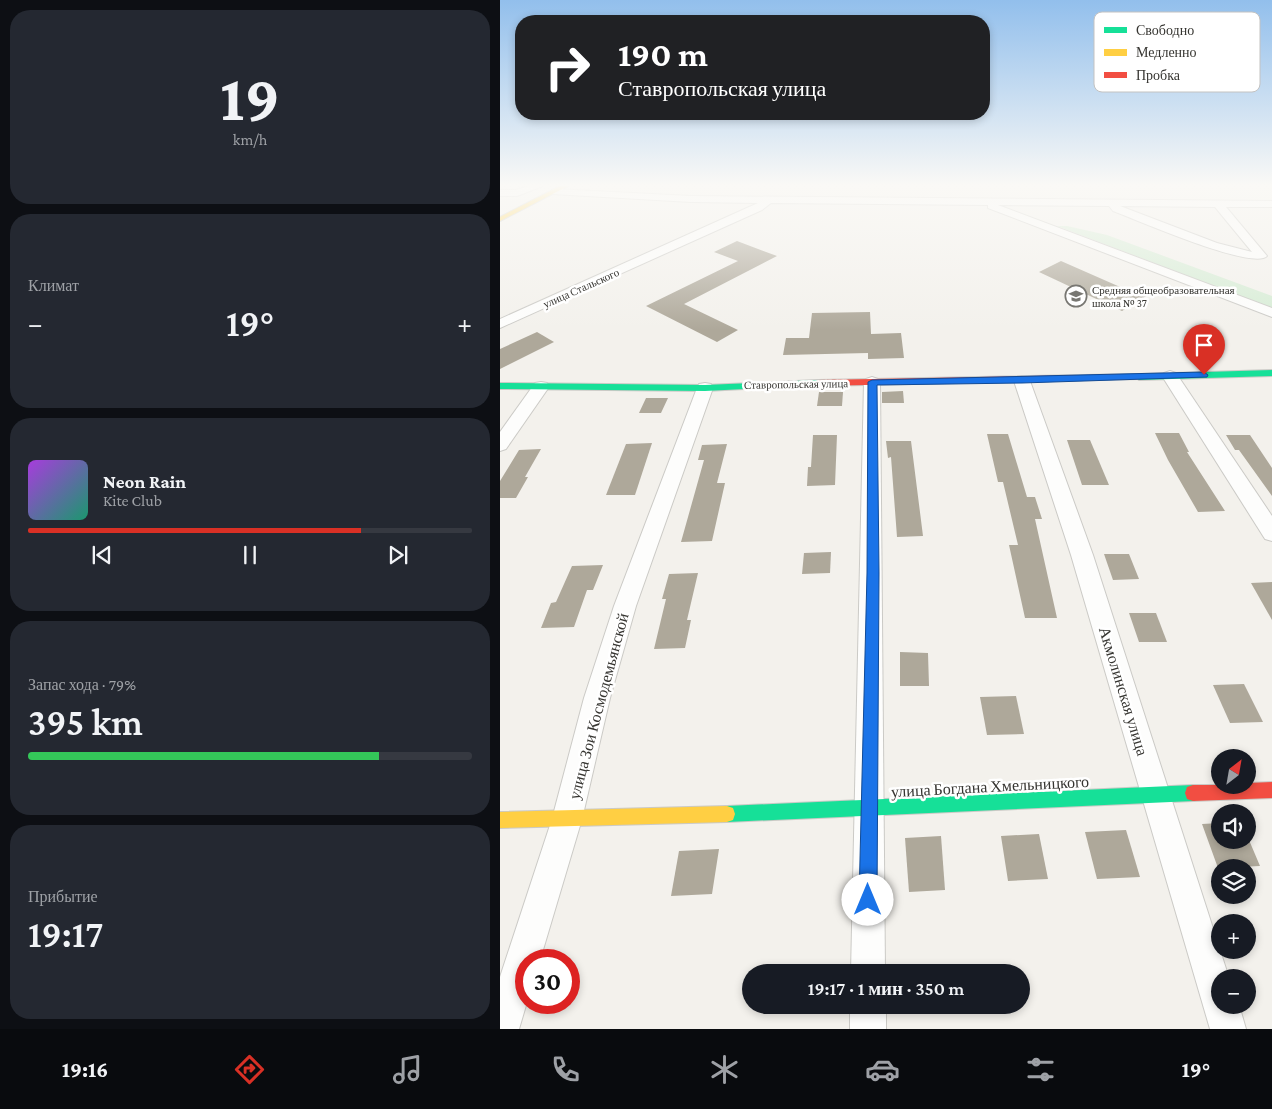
<!DOCTYPE html>
<html lang="ru">
<head>
<meta charset="utf-8">
<style>
	body { margin:0; font-family:"Crimson Pro",serif; background:#242831; color:#f1f3f6; height:100vh; display:flex; flex-direction:column; font-size:19px; white-space:nowrap }
	* { box-sizing:border-box; margin:0 }
	p { font-size:16px; color:#9ea1a6 }
	.icon { flex:none; width:28px; height:28px; fill:none; stroke:currentColor; stroke-width:2; stroke-linecap:round; stroke-linejoin:round }
	.map { position:relative; flex:1; overflow:hidden }
	.drawer { display:flex; flex-direction:column; gap:10px; padding:10px; background:#0d0f14; width:500px }
	.drawer>* { flex:none }
	.guide { position:absolute; left:15px; top:15px; width:475px; height:105px; border-radius:20px; box-shadow:0 2px 8px #0003; background:#202124; color:#fff; overflow:hidden }
	.needle { width:32px; rotate:31deg }
	.buttons { position:absolute; left:711px; top:749px; display:grid; gap:10px }
	.buttons a { display:grid; place-items:center; width:45px; height:45px; border-radius:50%; background:#171b24; box-shadow:0 2px 8px #0003; font-size:25px }
	.speed { position:absolute; left:15px; top:949px; display:flex; gap:10px; font-size:25px; font-weight:700; text-align:center }
	.speed>* { display:grid; place-content:center; width:65px; height:65px; border-radius:50%; background:#171b24; box-shadow:0 2px 8px #0003; line-height:1 }
	.speed .limit { border:8px solid #d22; background:#fff; color:#111 }
	.pin { position:absolute; display:grid; place-items:center; width:42px; height:42px; color:#fff; margin:-51px -21px; border-radius:50% 50% 50% 0; rotate:-45deg; box-shadow:0 0 5px #0007 }
	.pin .icon { rotate:45deg }
	.me { position:absolute; width:55px; margin:-28px; rotate:0deg; stroke-linejoin:round; filter:drop-shadow(0 0 4px #0008) }
	.turn { display:flex; align-items:center; gap:18px; height:105px; padding:0 20px; font-size:22px }
	.turn .icon { width:65px; height:65px; stroke-width:2.5 }
	.turn b { display:block; font-size:35px; line-height:42px }
	.big { font-size:38px; font-weight:600; line-height:1.1 }
	.drawer .widget { flex:1; display:flex; flex-direction:column; justify-content:center; gap:8px; min-width:0; padding:0 18px; border-radius:20px; background:#242831 }
	.drawer .dial { align-items:center; gap:0 }
	.dial b { font-size:65px; line-height:1 }
	.song { display:flex; align-items:center; gap:15px }
	.cover { width:60px; height:60px; border-radius:8px; background:linear-gradient(135deg,hsl(280 70% 55%),hsl(160 70% 35%)) }
	.played { height:5px; border-radius:2px; background:linear-gradient(90deg,#d93025 75%,#363941 75%) }
	.keys { display:flex; justify-content:space-around; direction:ltr }
	.heat { display:flex; justify-content:space-between; align-items:center; font-size:28px; direction:ltr }
	.charge { height:8px; border-radius:4px; background:linear-gradient(90deg,#34c759 79%,#363941 0) }
	.trip { position:absolute; left:242px; top:964px; width:288px; height:50px; border-radius:25px; background:#171b24; box-shadow:0 2px 8px #0003; font-weight:600; line-height:50px; text-align:center }
	.tab-bar { display:flex; height:80px; justify-content:space-around; align-items:center; background:#090b0e; color:#9ea1a6 }
	.tab-bar .icon { width:35px; height:35px }
	.tab-bar .active { color:#d93025 }
	.tab-bar b { font-size:22px; color:#f1f3f6 }
	main { display:flex; flex:1; min-height:0 }
	.map>svg:first-child { display:block }
	.green { fill:#d6ecd5 }
	.building { fill:#aea89a }
	.lines { fill:none; stroke-linecap:round; stroke-linejoin:round }
	.street-casing { stroke:#cbcac6; stroke-width:2 }
	.fast-casing { stroke:#cbcac6; stroke-width:2 }
	.slow-casing { stroke:#cbcac6; stroke-width:2 }
	.jam-casing { stroke:#cbcac6; stroke-width:2 }
	.street { fill:#fdfdfc; fill-rule:evenodd }
	.fast { fill:#16e098; fill-rule:evenodd }
	.slow { fill:#ffcf43; fill-rule:evenodd }
	.jam { fill:#f24e42; fill-rule:evenodd }
	.route { fill:#1a73e8; stroke:#114b97 }
	.labels { text-anchor:middle; stroke-width:5; stroke-linejoin:round; paint-order:stroke }
	.far-street-label { font-size:11px; fill:#363531; stroke:#fff }
	.far-poi-label { font-size:11px; fill:#363531; stroke:#fff; text-anchor:start }
	.near-street-label { font-size:16px; fill:#363531; stroke:#fff }
	.key { fill:#fff; stroke:#c3c2c1; stroke-width:1 }
	.key-label { font-size:14px; fill:#363531 }
</style>
</head>
<body>
<main>
<section class="drawer">
<div class="widget dial"><b>19</b><p>km/h</p></div>
<div class="widget"><p>Климат</p>
<div class="heat"><a>−</a><b class="big">19°</b><a>+</a></div>
</div>
<div class="widget">
<div class="song"><i class="cover"></i><div><b>Neon Rain</b><p>Kite Club</p></div></div>
<div class="played"></div>
<div class="keys"><svg class="icon" aria-label="previous" viewBox="0 0 24 24"><path d="M18 5L8 12l10 7zM5 5v14"/></svg><svg class="icon" aria-label="pause" viewBox="0 0 24 24"><path d="M8 5v14M16 5v14"/></svg><svg class="icon" aria-label="next" viewBox="0 0 24 24"><path d="M6 5l10 7-10 7zM19 5v14"/></svg></div>
</div>
<div class="widget"><p>Запас хода · 79%</p><b class="big">395 km</b><div class="charge"></div></div>
<div class="widget"><p>Прибытие</p><b class="big">19:17</b></div>
</section>
<div class="map">
<svg width="772" height="1029" viewBox="0 0 772 1029">
	<rect width="100%" height="100%" fill="#f3f1ec"/>
	<polygon class="green" points="557,226 567,226 607,235 772,296 772,308"/>
	<g class="building">
		<polygon points="237,241 277,256 184,304 238,330 217,342 146,306 238,261 214,252"/>
		<polygon points="561,261 627,290 631,287 648,295 622,311 539,272"/>
		<polygon points="370,312 371,334 401,333 404,358 368,359 368,353 283,355 286,338 309,338 312,313"/>
		<polygon points="37,332 54,342 0,369 0,349"/>
		<polygon points="403,391 404,403 382,403 382,392"/>
		<polygon points="319,392 343,392 342,406 317,406"/>
		<polygon points="146,398 168,398 161,413 139,413"/>
		<polygon points="655,433 679,433 689,452 687,452 725,511 698,512 668,460"/>
		<polygon points="487,434 508,434 527,497 535,497 542,519 535,519 557,618 525,618 509,545 518,545 503,482 498,482"/>
		<polygon points="313,435 337,435 335,485 307,486 308,467 311,467"/>
		<polygon points="726,435 750,435 772,468 772,496 739,450 735,450"/>
		<polygon points="567,440 590,440 609,485 582,485"/>
		<polygon points="386,441 411,441 423,536 397,537 391,457 388,458"/>
		<polygon points="152,443 135,495 106,495 126,444"/>
		<polygon points="227,444 217,483 225,483 212,541 181,542 204,460 198,460 202,445"/>
		<polygon points="41,449 25,477 28,477 16,498 0,498 0,481 19,450"/>
		<polygon points="331,552 330,573 302,574 304,553"/>
		<polygon points="604,554 629,554 639,579 613,580"/>
		<polygon points="103,565 93,590 87,590 74,627 41,628 51,603 56,602 72,566"/>
		<polygon points="198,573 187,620 191,620 185,648 154,649 166,599 162,599 169,574"/>
		<polygon points="772,582 772,620 751,583"/>
		<polygon points="629,613 656,613 667,642 639,642"/>
		<polygon points="400,652 428,653 429,686 400,686"/>
		<polygon points="744,684 763,722 730,723 713,685"/>
		<polygon points="516,696 524,734 487,735 480,697"/>
		<polygon points="720,823 720,840 749,840 760,866 718,868 702,824"/>
		<polygon points="626,830 640,877 597,879 585,832"/>
		<polygon points="539,834 548,879 508,881 501,836"/>
		<polygon points="441,836 445,890 409,892 405,838"/>
		<polygon points="219,849 212,894 171,896 179,851"/>
	</g>
	<g class="lines">
		<g class="street-casing">
			<g id="street">
				<polygon points="28,186 43,186 17,196 0,196 0,190 16,190"/>
				<path d="M55 189 191 196 772 201V207H726L767 256C753 271 635 219 613 211L609 206 498 205 772 308V317L488 208V205L271 203 262 210 0 328V319L258 203 191 202 52 194V190ZM620 206 715 207 752 252 717 243Z"/>
				<polygon points="670,371 676,373 772,516 772,541 765,539 662,376 664,373"/>
				<polygon points="522,376 528,378 530,381 593,555 729,978 720,978 720,1005 739,1005 746,1029 710,1029 571,555 514,381 516,378"/>
				<polygon points="372,377 378,379 380,382 385,972 351,972 364,382 366,379"/>
				<polygon points="41,382 47,383 49,387 6,449 0,451 0,432 35,383"/>
				<polygon points="205,383 211,384 213,388 136,606 110,698 82,819 40,960 26,960 27,1002 19,1029 0,1029 0,977 52,819 84,698 114,606 197,388 199,384"/>
				<rect x="350" y="1005" width="36" height="24"/>
			</g>
		</g>
		<g class="fast-casing">
			<g id="fast">
				<polygon points="772,370 772,376 639,380 635,377 639,374"/>
				<polygon points="318,380 322,383 321,385 205,391 0,389 0,383 205,385"/>
				<polygon points="693,785 699,787 701,793 699,799 693,801 227,822 221,820 219,814 221,808 227,806"/>
			</g>
		</g>
		<g class="slow-casing">
			<g id="slow">
				<polygon points="60,186 68,186 0,221 0,217"/>
				<polygon points="227,806 233,808 235,814 233,820 227,822 0,828 0,812"/>
			</g>
		</g>
		<g class="jam-casing">
			<g id="jam">
				<polygon points="639,374 643,377 642,379 318,386 314,383 318,380"/>
				<polygon points="772,782 772,798 693,801 687,799 685,793 687,787 693,785 748,785 748,783"/>
			</g>
		</g>
		<use href="#street" class="street"/>
		<use href="#fast" class="fast"/>
		<use href="#slow" class="slow"/>
		<use href="#jam" class="jam"/>
	</g>
	<linearGradient id="sky" x2="0" y2="1"><stop stop-color="#92bfec"/><stop offset="0.56" stop-color="#faf9f6"/><stop offset="1" stop-color="#faf9f6" stop-opacity="0"/></linearGradient>
	<rect width="772" height="330" fill="url(#sky)"/>
	<polygon class="route" points="704,372 708,375 707,377 522,383 377,385 379,573 377,900 375,906 368,909 362,906 359,900 367,573 368,382 372,380"/>
	<defs>
		<g id="school-ring" transform="scale(1.125)"><circle r="9.5" fill="#fff" stroke="#787772" stroke-width="1.5"/><path d="M0-5L7-2L0 1L-7-2ZM-4 1L0 2.5L4 1V4Q0 6-4 4Z" fill="#787772"/></g>
	</defs>
	<g fill-rule="evenodd">
		<use href="#school-ring" x="576" y="296"/>
	</g>
	<g class="labels">
		<g class="far-street-label">
			<text transform="translate(81 288) rotate(-24)" y="4">улица Стальского</text>
			<text transform="translate(296 384) rotate(-1)" y="4">Ставропольская улица</text>
		</g>
		<g class="far-poi-label">
			<text x="592" y="294">Средняя общеобразовательная<tspan x="592" dy="13">школа № 37</tspan></text>
		</g>
		<g class="near-street-label">
			<text transform="translate(624 691) rotate(73)" y="6">Акмолинская улица</text>
			<text transform="translate(98 706) rotate(-75)" y="6">улица Зои Космодемьянской</text>
			<text transform="translate(490 786) rotate(-3)" y="6">улица Богдана Хмельницкого</text>
		</g>
	</g>
	<rect x="594" y="12" width="166" height="80" rx="8" class="key"/>
	<rect x="604" y="27" width="23" height="6" fill="#16e098"/>
	<rect x="604" y="49" width="23" height="7" fill="#ffcf43"/>
	<rect x="604" y="72" width="23" height="6" fill="#f24e42"/>
	<g class="key-label">
		<text x="636" y="35">Свободно</text>
		<text x="636" y="57">Медленно</text>
		<text x="636" y="80">Пробка</text>
	</g>
</svg>
<div class="buttons">
<a><svg class="needle" viewBox="-14 -14 28 28"><path d="M0-13l5 13h-10z" fill="#e53935"/><path d="M0 13l5-13h-10z" fill="#9ea1a6"/></svg></a>
<a><svg class="icon" aria-label="sound" viewBox="0 0 24 24"><path d="M4 9h4l5-4v14l-5-4H4zM17 9q2 3 0 6"/></svg></a>
<a><svg class="icon" aria-label="layers" viewBox="0 0 24 24"><path d="M12 4l9 5-9 5-9-5zM3 14l9 5 9-5"/></svg></a>
<a>+</a>
<a>−</a>
</div>
<div class="speed"><div class="limit">30</div></div>
<div class="pin" style="left:704px;top:375px;background:#d93025"><svg class="icon" aria-label="arrive" viewBox="0 0 24 24"><path d="M6 21V4h12l-3 4 3 4H6"/></svg></div>
<svg class="me" style="left:368px;top:900px" viewBox="-20 -20 40 40"><circle r="19" fill="#fff"/><path d="M0-13L10 11 0 6-10 11z" fill="#1a73e8"/></svg>
<div class="trip">19:17 · 1 мин · 350 m</div>
<div class="guide">
<div class="turn"><svg class="icon" aria-label="right" viewBox="0 0 24 24"><path d="M7 20v-9h11M14 6l5 5-5 5"/></svg><div><b>190 m</b>Ставропольская улица</div></div>
</div>
</div>
</main>
<nav class="tab-bar">
<b>19:16</b>
<svg class="icon active" aria-label="directions" viewBox="0 0 24 24"><path d="M12 3l9 9-9 9-9-9zM9 14v-3h6M13 9l2 2-2 2"/></svg>
<svg class="icon" aria-label="music" viewBox="0 0 24 24"><path d="M9 18V5l10-2v13"/><circle cx="6" cy="18" r="3"/><circle cx="16" cy="16" r="3"/></svg>
<svg class="icon" aria-label="phone" viewBox="0 0 24 24"><path d="M5 4h4l2 5-3 2q2 4 5 5l2-3 5 2v4C11 20 4 13 5 4z"/></svg>
<svg class="icon" aria-label="climate" viewBox="0 0 24 24"><path d="M12 3v18M4 7l16 10M4 17L20 7"/></svg>
<svg class="icon" aria-label="car" viewBox="0 0 24 24"><path d="M5 17H2v-5l4-1 3-4h7l3 4 3 1v5h-3M9 17h6M6 11h13"/><circle cx="7" cy="17" r="2"/><circle cx="17" cy="17" r="2"/></svg>
<svg class="icon" aria-label="filters" viewBox="0 0 24 24"><path d="M4 7h16M4 17h16"/><circle cx="9" cy="7" r="2"/><circle cx="15" cy="17" r="2"/></svg>
<b>19°</b>
</nav>
</body>
</html>
